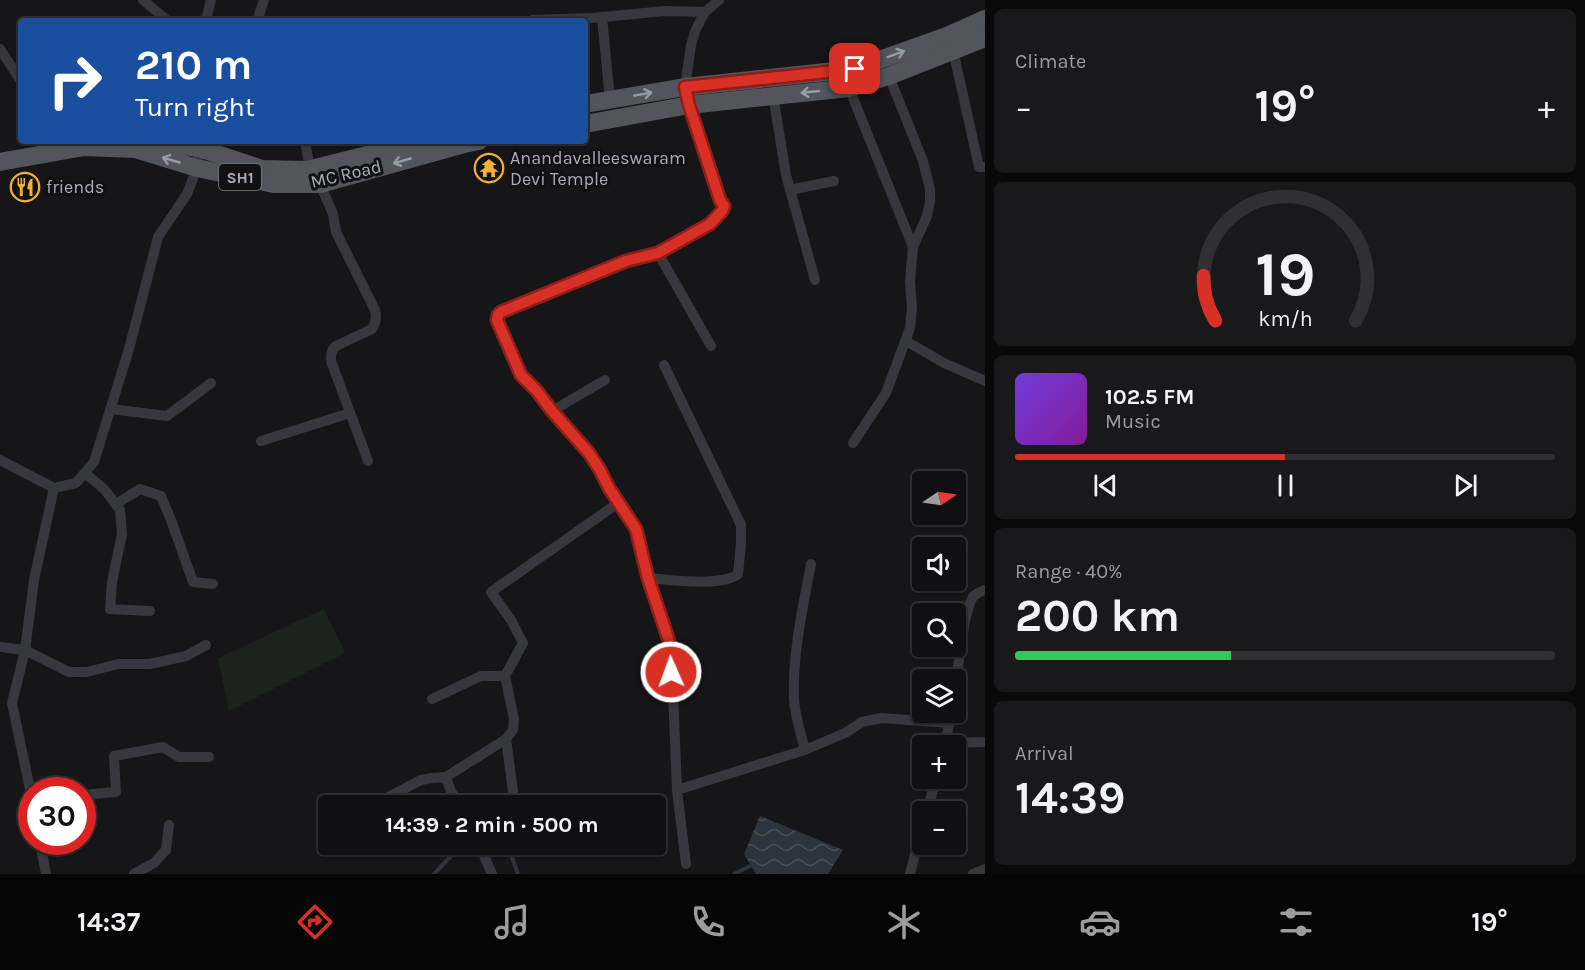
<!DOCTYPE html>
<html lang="en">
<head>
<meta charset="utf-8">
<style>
	body { margin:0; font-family:Karla,sans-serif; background:#19191b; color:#f1f3f6; height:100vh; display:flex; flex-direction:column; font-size:22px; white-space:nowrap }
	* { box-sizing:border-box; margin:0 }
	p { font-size:20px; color:#9c9d9f }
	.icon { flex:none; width:33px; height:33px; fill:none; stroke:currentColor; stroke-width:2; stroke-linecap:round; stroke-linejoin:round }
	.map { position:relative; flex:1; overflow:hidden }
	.details { display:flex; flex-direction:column; gap:9px; padding:9px; background:#09090a; width:600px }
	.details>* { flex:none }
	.guide { position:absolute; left:18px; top:18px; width:570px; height:126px; border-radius:6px; box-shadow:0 2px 4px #0004,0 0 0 2px #303032; background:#1a4fa0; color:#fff; overflow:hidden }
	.needle { width:39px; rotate:77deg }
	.buttons { position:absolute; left:912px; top:471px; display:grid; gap:12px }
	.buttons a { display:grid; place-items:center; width:54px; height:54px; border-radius:6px; background:#101012; box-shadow:0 2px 4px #0004,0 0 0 2px #303032; font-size:30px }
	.speed { position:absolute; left:18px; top:777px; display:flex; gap:12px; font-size:30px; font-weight:700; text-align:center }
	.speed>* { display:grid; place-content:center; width:78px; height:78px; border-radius:50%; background:#101012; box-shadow:0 2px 4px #0004,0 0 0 2px #303032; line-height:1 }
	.speed .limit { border:9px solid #d22; background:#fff; color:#111 }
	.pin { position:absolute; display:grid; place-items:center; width:51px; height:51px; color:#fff; margin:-26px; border-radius:12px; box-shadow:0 3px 9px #0006 }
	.me { position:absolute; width:66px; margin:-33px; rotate:358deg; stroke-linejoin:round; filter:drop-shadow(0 0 4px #0008) }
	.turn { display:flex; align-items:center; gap:21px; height:126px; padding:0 18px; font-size:27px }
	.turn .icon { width:78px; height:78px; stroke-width:2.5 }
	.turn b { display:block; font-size:42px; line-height:51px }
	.big { font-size:45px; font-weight:700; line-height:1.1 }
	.details .tile { flex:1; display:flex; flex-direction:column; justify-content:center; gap:9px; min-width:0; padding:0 21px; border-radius:9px; background:#19191b }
	.details .dial { align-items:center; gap:0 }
	.dial svg { height:156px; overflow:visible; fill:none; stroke:#303032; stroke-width:7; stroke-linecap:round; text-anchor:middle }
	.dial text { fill:#f1f3f6; stroke:none }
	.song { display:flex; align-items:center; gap:18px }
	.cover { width:72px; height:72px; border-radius:9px; background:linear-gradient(135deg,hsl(260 70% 55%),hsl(290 70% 35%)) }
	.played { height:6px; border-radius:3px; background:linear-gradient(90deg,#d93025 50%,#303032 50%) }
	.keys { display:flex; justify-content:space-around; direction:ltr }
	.heat { display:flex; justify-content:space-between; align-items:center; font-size:33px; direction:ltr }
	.charge { height:9px; border-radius:4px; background:linear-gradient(90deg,#34c759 40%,#303032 0) }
	.trip { position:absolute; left:318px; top:795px; width:348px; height:60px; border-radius:6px; background:#101012; box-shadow:0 2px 4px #0004,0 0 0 2px #303032; font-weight:700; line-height:60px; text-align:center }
	.tabs { display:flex; height:96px; justify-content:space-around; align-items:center; background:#060607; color:#9c9d9f }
	.tabs .icon { width:42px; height:42px }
	.tabs .active { color:#d93025 }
	.tabs b { font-size:27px; color:#f1f3f6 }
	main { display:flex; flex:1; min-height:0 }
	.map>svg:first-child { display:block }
	.green { fill:#1c231d }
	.water { fill:url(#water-waves) }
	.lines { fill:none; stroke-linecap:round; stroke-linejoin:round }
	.stream { stroke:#2c353c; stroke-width:4 }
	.street { stroke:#37383d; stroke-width:10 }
	.primary { stroke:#53555c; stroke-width:18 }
	.oneway { stroke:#979ba6 }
	.route-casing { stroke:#8d1f18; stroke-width:15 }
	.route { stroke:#d93025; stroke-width:10 }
	.labels { text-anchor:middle; stroke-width:6; stroke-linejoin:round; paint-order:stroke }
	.shield { fill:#111113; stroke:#7b7e86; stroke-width:1.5 }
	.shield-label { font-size:16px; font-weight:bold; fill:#a8adb8 }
	.poi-label { font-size:18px; fill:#a8adb8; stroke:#111113; text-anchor:start }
	.street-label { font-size:18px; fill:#a8adb8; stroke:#111113 }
</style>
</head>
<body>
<main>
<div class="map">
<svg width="985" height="874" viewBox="0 0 985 874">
	<defs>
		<pattern id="water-waves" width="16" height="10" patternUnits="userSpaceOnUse" patternTransform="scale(1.5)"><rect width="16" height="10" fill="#2c353c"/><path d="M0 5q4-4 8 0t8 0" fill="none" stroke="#485056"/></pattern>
	</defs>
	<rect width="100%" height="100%" fill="#161618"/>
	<polygon class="green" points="324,609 345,653 229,711 218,658"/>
	<polygon class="water" points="760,816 843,850 828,874 756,874 744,854"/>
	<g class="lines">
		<g class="stream">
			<polyline points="507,844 518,874"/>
			<polyline points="434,874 454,853 468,845"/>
			<polyline points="734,874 754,864"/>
		</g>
		<g class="street">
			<polyline points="143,0 168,21"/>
			<polyline points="719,0 705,12 696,29 691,45 685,87 689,105 720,199 724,206 722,211 710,224 658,253 626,261 501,312 498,315 497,320 521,375 537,391 552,411 589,453 600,470 609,488 636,529 648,578 671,644 677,790 805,750 845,733 862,722 881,718 950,723"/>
			<polyline points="602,17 610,100"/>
			<polyline points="532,20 592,18 665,11 705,12"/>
			<polyline points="204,21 207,16 211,0"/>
			<polyline points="257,21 264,0"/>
			<polyline points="0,49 21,81"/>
			<polyline points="953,50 979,167 985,167"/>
			<polyline points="849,88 913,247"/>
			<polyline points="773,95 786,175 815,280"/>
			<polyline points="305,141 310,169"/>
			<path d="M320 184 333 214 336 232 375 310C377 317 376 323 372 329L336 346C331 350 331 355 331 361L368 461"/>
			<polyline points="790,190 834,181"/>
			<polyline points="658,253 711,346"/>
			<polyline points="906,341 944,363 985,381"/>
			<polyline points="110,409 167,416 211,383"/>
			<polyline points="552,411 605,380"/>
			<polyline points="261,441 350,413"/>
			<polyline points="853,443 886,393 910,328 912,308 910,282 913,247 927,216 930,202 930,189 923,161 889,76"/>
			<polyline points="0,460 54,488 76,483 94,462 129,349 158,237 187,194 197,168 199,148 202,145"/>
			<polyline points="85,473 105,490 120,510 122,534 112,582 110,609 150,611"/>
			<polyline points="116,504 140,489 161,496 171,520 193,582 213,584"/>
			<path d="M648 578C670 580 722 587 738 574L741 543V525L664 365"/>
			<polyline points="0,647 25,650 69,672 87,672 118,664 150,664 186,656 206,645"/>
			<path d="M956 685C958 667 964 610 973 597 976 593 980 592 985 590"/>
			<polyline points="432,699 481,676 505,676"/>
			<polyline points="506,739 515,806"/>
			<polyline points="945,743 985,742"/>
			<polyline points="945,746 951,712"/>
			<path d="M805 750C801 734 795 716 794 699 792 657 803 606 811 564"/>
			<polyline points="446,777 506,739 513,730 514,719 505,676 523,643 511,620 491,592 618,503"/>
			<polyline points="677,790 686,864"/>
			<polyline points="82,795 116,792 114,756 163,747 179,757 209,757"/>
			<polyline points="32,799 12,703 25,650 34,580 54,488"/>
			<polyline points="371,806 421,780 432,778 446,777 450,789 459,806"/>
			<polyline points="927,812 936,778"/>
			<polyline points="40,842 46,874"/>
			<polyline points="479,844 492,874"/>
			<polyline points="134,874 154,863 166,850 169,825"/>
			<polyline points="910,874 922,827"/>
			<polyline points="973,874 985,869"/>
		</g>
		<g class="primary">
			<polyline points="585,104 685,87 854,69 947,36 985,19"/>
			<polyline points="585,124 689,105 849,88 889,76 985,38"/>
			<polyline points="149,141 199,148 262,169 307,170 423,141"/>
			<polyline points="0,162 84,147 135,149 197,168 274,184 320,184 464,144 479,141"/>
		</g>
	</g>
	<defs><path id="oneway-shaft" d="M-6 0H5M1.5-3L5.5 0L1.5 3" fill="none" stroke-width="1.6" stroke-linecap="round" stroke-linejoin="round" transform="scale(1.5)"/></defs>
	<g class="oneway">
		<use href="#oneway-shaft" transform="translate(896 54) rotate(-20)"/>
		<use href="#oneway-shaft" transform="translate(810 92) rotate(174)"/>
		<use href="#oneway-shaft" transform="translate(643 94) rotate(-10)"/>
		<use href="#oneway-shaft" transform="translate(171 160) rotate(-164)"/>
		<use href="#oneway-shaft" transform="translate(402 161) rotate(164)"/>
	</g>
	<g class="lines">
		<g class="route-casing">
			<polyline id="route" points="671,672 670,644 648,578 636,529 609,488 600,470 589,453 552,411 537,391 521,375 497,320 498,315 501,312 626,261 658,253 710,224 722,211 724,206 720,200 689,105 685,87 855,69"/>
		</g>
		<use href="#route" class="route"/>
	</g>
	<defs>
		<g id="temple-ring" transform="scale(1.5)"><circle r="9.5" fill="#111113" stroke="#f2b134" stroke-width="1.5"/><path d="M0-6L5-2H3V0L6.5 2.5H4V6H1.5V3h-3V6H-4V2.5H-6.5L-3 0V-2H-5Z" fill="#f2b134"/></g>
		<g id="restaurant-ring" transform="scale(1.5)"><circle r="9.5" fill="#111113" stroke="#f2b134" stroke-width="1.5"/><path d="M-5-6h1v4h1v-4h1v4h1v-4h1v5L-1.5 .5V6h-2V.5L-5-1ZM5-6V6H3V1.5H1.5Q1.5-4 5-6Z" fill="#f2b134"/></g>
	</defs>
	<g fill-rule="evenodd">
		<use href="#temple-ring" x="489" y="168"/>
		<use href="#restaurant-ring" x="25" y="187"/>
	</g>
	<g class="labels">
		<rect class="shield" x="219" y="164" width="42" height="26" rx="4.5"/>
		<g class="shield-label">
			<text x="240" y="183">SH1</text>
		</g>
		<g class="poi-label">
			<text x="510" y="164">Anandavalleeswaram<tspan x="510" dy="21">Devi Temple</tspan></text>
			<text x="46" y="193">friends</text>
		</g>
		<g class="street-label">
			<text transform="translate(346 174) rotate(-13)" y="6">MC Road</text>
		</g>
	</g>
</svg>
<div class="buttons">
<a><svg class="needle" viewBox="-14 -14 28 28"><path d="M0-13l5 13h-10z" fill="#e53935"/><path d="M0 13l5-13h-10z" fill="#9c9d9f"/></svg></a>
<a><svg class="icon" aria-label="sound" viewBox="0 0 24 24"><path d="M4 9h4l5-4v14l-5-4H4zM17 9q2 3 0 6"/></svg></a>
<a><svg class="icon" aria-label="search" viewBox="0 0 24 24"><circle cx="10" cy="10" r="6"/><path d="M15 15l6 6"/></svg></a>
<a><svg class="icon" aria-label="layers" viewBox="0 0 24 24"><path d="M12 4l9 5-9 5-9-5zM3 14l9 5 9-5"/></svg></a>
<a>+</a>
<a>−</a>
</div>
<div class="speed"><div class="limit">30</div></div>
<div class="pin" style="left:855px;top:69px;background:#d93025"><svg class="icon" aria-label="arrive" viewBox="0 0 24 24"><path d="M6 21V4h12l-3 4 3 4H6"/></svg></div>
<svg class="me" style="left:671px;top:672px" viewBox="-20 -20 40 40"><circle r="17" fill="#d93025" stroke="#fff" stroke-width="3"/><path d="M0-11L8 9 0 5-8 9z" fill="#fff"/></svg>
<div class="trip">14:39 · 2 min · 500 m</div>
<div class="guide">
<div class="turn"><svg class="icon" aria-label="right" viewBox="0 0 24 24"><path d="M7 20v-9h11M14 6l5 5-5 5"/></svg><div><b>210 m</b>Turn right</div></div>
</div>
</div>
<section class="details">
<div class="tile"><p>Climate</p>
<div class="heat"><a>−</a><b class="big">19°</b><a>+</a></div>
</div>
<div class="tile dial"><svg viewBox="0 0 100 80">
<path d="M14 69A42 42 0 1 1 86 69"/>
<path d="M14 69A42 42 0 0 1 8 46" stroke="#d93025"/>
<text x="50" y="56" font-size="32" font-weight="700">19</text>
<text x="50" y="72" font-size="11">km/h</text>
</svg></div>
<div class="tile">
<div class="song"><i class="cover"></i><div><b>102.5 FM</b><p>Music</p></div></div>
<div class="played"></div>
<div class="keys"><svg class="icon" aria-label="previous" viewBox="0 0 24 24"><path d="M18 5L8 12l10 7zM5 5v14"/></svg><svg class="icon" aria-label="pause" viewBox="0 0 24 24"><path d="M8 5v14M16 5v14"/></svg><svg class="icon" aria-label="next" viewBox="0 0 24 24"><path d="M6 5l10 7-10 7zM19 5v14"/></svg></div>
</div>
<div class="tile"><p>Range · 40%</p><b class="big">200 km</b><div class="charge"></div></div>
<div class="tile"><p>Arrival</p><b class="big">14:39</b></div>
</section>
</main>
<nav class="tabs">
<b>14:37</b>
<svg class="icon active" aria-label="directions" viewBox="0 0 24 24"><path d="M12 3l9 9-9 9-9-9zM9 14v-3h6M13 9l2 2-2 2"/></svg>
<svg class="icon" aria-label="music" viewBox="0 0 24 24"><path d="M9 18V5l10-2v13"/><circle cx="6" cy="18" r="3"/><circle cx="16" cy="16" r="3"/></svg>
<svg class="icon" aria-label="phone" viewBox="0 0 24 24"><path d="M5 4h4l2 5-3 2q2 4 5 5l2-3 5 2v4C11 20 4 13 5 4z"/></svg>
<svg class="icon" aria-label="climate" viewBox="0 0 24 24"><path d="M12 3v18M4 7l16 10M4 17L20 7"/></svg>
<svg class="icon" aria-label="car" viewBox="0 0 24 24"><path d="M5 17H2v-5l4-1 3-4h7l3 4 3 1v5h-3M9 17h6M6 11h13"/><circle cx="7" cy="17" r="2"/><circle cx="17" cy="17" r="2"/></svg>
<svg class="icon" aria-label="filters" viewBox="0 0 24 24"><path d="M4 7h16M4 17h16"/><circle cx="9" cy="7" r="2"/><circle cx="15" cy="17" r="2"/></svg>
<b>19°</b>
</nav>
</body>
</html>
